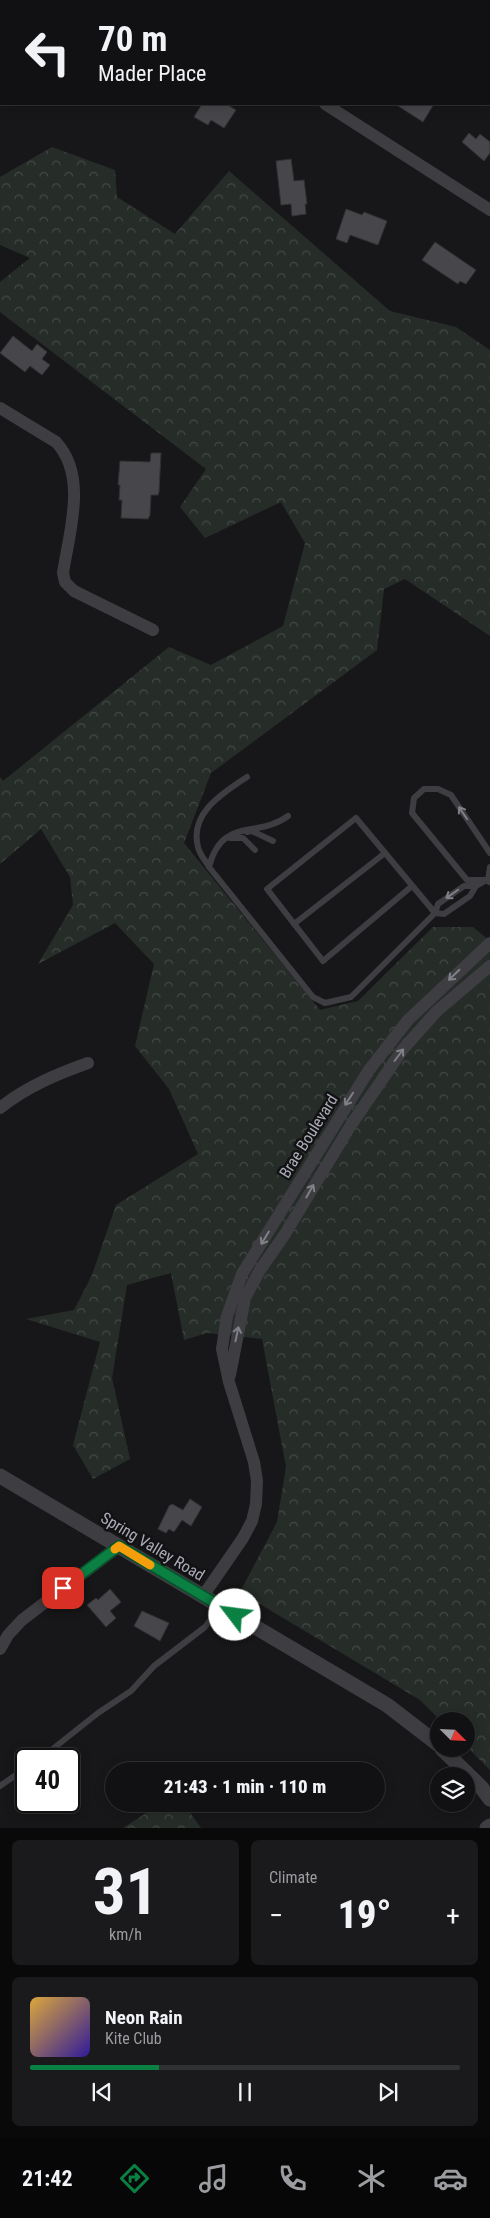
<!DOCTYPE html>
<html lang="en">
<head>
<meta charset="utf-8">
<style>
	body { margin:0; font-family:"Roboto Condensed",sans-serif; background:#1a1a1c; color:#f1f3f6; height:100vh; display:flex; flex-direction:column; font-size:19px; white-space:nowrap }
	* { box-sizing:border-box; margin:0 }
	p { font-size:16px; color:#9c9da0 }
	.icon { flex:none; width:28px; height:28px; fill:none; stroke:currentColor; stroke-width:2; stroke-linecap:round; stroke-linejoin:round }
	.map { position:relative; height:1828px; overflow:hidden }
	.details { display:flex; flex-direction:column; gap:12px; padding:12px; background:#09090a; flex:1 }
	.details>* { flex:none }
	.banner { position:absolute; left:0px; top:0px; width:490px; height:105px; box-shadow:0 2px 12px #0003,0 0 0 1px #303133; background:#111113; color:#f1f3f6; overflow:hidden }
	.needle { width:32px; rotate:114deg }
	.fabs { position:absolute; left:430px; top:1712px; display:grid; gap:10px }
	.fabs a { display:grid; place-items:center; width:45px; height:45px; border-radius:50%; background:#111113; box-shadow:0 2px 12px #0003,0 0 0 1px #303133; font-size:25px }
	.speed { position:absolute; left:15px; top:1748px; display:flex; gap:10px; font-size:25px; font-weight:700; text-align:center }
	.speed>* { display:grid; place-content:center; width:65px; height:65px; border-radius:50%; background:#111113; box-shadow:0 2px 12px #0003,0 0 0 1px #303133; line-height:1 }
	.speed .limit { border:2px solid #111; border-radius:8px; background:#fff; color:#111 }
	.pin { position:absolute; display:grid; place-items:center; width:42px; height:42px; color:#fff; margin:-21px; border-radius:10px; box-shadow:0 2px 8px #0006 }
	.me { position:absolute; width:55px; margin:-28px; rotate:300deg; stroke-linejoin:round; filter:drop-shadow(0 0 4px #0008) }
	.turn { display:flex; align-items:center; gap:18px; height:105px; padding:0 15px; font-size:22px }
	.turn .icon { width:65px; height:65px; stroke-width:2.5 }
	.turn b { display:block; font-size:35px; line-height:42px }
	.big { font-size:38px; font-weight:800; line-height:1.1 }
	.details .tile { flex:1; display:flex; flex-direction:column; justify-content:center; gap:8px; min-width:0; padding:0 18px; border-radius:8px; background:#1a1a1c }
	.details .dial { align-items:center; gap:0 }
	.dial b { font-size:65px; line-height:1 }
	.song { display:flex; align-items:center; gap:15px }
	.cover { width:60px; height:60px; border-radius:8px; background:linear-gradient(135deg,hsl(40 70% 55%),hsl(250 70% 35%)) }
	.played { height:5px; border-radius:2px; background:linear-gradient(90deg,#0b8043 30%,#303133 30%) }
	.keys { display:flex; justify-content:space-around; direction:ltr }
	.heat { display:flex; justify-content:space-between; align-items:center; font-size:28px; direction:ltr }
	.details .tiles { flex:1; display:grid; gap:12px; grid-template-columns:1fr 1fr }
	.tile:last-child { grid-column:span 2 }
	.trip { position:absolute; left:105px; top:1762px; width:280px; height:50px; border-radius:25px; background:#111113; box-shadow:0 2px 12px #0003,0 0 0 1px #303133; font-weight:800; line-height:50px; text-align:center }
	.tab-bar { display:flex; height:80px; justify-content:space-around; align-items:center; background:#070708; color:#9c9da0 }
	.tab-bar .icon { width:35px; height:35px }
	.tab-bar .on { color:#0b8043 }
	.tab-bar b { font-size:22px; color:#f1f3f6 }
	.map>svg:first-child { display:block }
	.forest { fill:url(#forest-crowns) }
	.building { fill:#47474b; stroke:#323134 }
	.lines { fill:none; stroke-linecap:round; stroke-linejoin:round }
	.service { stroke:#3e3e42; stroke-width:6 }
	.minor { stroke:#3e3e42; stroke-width:12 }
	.tertiary { stroke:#3e3e42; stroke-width:15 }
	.oneway { stroke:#7f8088 }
	.route-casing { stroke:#07532c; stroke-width:12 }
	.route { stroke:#0b8043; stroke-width:9 }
	.slow { stroke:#f59e0b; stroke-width:9 }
	.labels { text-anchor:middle; stroke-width:5; stroke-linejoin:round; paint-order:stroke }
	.street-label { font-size:16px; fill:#abacb7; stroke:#121214 }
</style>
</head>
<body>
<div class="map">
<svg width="490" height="1828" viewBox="0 0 490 1828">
	<defs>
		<pattern id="forest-crowns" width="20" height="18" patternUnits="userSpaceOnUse" patternTransform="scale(1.25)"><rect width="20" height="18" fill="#262d29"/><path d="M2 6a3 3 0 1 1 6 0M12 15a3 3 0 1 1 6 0" fill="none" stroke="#434946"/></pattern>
	</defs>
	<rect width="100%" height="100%" fill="#171719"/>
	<g class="forest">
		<polygon points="52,147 115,170 117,197 175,234 229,171 390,311 456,327 490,350 490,636 405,579 384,589 377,650 211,773 184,843 320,1010 358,1001 433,927 473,927 490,941 490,1770 466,1746 466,1721 441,1721 420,1700 240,1592 277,1522 286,1467 262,1339 207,1333 184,1340 171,1273 127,1285 112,1378 130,1459 93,1479 73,1445 100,1342 26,1319 74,1310 92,1275 116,1205 198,1154 169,1089 135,1046 154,964 115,923 38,964 73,905 70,877 41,829 0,864 0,777 3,781 169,647 211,665 283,626 305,543 281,502 205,538 180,507 206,469 0,312 0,282 30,258 0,245 0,177"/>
		<polygon points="160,1804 184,1804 201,1828 123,1828"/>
	</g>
	<g class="building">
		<polygon points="202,104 226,104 236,110 224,128 211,120 208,125 194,117"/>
		<polygon points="395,104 434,104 423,122"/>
		<polygon points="469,133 476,139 480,134 490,142 490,153 484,161 462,142"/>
		<polygon points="291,159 294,181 304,180 307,204 305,204 306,214 292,216 291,204 281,205 276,161"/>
		<polygon points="346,209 362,215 364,212 387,221 378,245 350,235 347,243 336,239"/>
		<polygon points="435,242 476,270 466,284 460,281 458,284 422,260"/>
		<polygon points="13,336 32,351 37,344 47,352 42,359 50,365 42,375 30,366 25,372 0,353"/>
		<polygon points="151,453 161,453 159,492 158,495 151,495 150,515 148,519 121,518 122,500 119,500 120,485 118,485 120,461 150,462"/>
		<polygon points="190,1499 202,1507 191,1526 182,1520 174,1532 169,1529 166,1533 158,1529 169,1506 172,1504 183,1510"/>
		<polygon points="110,1589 121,1602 110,1611 116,1618 106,1627 87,1605 96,1598 98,1600"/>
		<polygon points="142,1611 169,1623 160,1641 134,1626"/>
	</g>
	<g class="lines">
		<g class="service">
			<path d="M247 777C223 793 189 813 198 847 199 854 206 861 209 867L313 997 325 1003 351 997 435 913 438 904 464 886H476L490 878"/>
			<polyline points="247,832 252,831 273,841"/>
			<polyline points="230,838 243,838 255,850"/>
			<path d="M209 867C222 816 257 839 288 816"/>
			<polyline points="486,880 467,880 412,813 414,798 424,789 438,789 451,795 490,853"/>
			<polyline points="489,882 488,880 490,867"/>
			<polyline points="412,886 323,961 267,889 356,818 435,913 444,914 470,896 476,886"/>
			<polyline points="294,924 385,853"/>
			<polyline points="40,1759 98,1713 131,1691 154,1666 205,1627 220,1607"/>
			<polyline points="0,1786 26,1768"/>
		</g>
		<g class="minor">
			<polyline points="161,0 163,1"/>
			<polyline points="325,104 490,210"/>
			<path d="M0 408 56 442C88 476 69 533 63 573L65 582 74 591 153 630"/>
			<path d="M0 1108C26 1087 57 1074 88 1063"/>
			<polyline points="230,1375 245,1298 260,1270 285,1234 351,1125 403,1049 437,1011 490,966"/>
			<polyline points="203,1596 243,1538 252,1521 256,1504 257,1481 254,1462 229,1382 222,1349 227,1316 242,1274 369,1070 408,1020 490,943"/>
			<polyline points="0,1649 8,1635 22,1620 119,1546"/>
		</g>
		<g class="tertiary">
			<polyline points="0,1476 387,1705 439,1745"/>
			<polyline points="442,1749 481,1787 490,1799"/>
			<polyline points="487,1828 490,1826"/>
		</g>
	</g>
	<defs><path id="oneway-shaft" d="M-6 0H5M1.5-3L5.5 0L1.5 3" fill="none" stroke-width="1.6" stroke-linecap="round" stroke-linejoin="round" transform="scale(1.25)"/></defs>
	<g class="oneway">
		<use href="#oneway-shaft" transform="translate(463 813) rotate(-124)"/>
		<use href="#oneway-shaft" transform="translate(452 894) rotate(145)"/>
		<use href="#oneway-shaft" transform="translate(454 975) rotate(136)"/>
		<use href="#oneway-shaft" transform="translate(399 1055) rotate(-53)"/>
		<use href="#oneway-shaft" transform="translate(349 1099) rotate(123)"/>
		<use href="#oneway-shaft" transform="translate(310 1191) rotate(-60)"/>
		<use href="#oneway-shaft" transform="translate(265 1238) rotate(121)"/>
		<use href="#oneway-shaft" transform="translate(237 1334) rotate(-78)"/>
	</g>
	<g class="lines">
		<g class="route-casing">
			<polyline id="route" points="63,1588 119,1546 235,1615"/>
		</g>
		<use href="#route" class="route"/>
		<polyline class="slow" points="115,1549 119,1546 150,1565"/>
	</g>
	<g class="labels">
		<g class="street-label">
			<text transform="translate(308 1136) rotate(-58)" y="6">Brae Boulevard</text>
			<text transform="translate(153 1546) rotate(31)" y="6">Spring Valley Road</text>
		</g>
	</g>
</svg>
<div class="fabs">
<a><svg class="needle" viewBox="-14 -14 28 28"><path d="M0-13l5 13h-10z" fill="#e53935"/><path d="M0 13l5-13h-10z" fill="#9c9da0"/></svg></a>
<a><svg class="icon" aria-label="layers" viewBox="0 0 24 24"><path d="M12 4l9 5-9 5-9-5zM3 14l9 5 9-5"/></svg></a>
</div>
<div class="speed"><div class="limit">40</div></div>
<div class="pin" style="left:63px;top:1588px;background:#d93025"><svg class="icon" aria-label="arrive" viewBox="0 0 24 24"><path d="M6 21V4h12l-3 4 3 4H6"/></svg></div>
<svg class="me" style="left:235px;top:1615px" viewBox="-20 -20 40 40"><circle r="19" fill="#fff"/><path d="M0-13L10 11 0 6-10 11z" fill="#0b8043"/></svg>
<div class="trip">21:43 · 1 min · 110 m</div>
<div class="banner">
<div class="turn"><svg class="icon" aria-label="left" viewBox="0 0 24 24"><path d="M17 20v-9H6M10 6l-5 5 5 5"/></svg><div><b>70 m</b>Mader Place</div></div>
</div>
</div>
<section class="details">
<div class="tiles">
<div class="tile dial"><b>31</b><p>km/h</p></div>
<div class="tile"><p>Climate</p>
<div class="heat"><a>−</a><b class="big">19°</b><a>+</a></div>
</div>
<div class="tile">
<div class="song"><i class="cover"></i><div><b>Neon Rain</b><p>Kite Club</p></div></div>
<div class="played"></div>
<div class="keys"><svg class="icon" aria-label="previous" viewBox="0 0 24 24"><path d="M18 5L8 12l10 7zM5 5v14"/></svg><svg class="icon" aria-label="pause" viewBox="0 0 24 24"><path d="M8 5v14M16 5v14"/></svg><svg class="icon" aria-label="next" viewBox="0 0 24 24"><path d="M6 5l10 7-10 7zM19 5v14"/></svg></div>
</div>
</div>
</section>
<nav class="tab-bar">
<b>21:42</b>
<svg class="icon on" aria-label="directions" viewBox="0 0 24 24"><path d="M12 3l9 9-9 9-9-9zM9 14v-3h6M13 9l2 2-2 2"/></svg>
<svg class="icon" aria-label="music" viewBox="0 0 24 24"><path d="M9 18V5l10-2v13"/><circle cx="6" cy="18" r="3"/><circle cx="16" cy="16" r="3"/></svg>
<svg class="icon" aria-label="phone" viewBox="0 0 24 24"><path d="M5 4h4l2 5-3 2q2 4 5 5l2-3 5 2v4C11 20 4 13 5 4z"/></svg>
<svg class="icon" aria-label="climate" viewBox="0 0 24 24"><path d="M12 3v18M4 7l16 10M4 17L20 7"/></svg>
<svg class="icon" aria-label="car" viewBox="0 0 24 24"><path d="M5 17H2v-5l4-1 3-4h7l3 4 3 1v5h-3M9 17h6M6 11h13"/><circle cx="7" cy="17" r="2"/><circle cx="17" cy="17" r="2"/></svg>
</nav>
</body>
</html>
